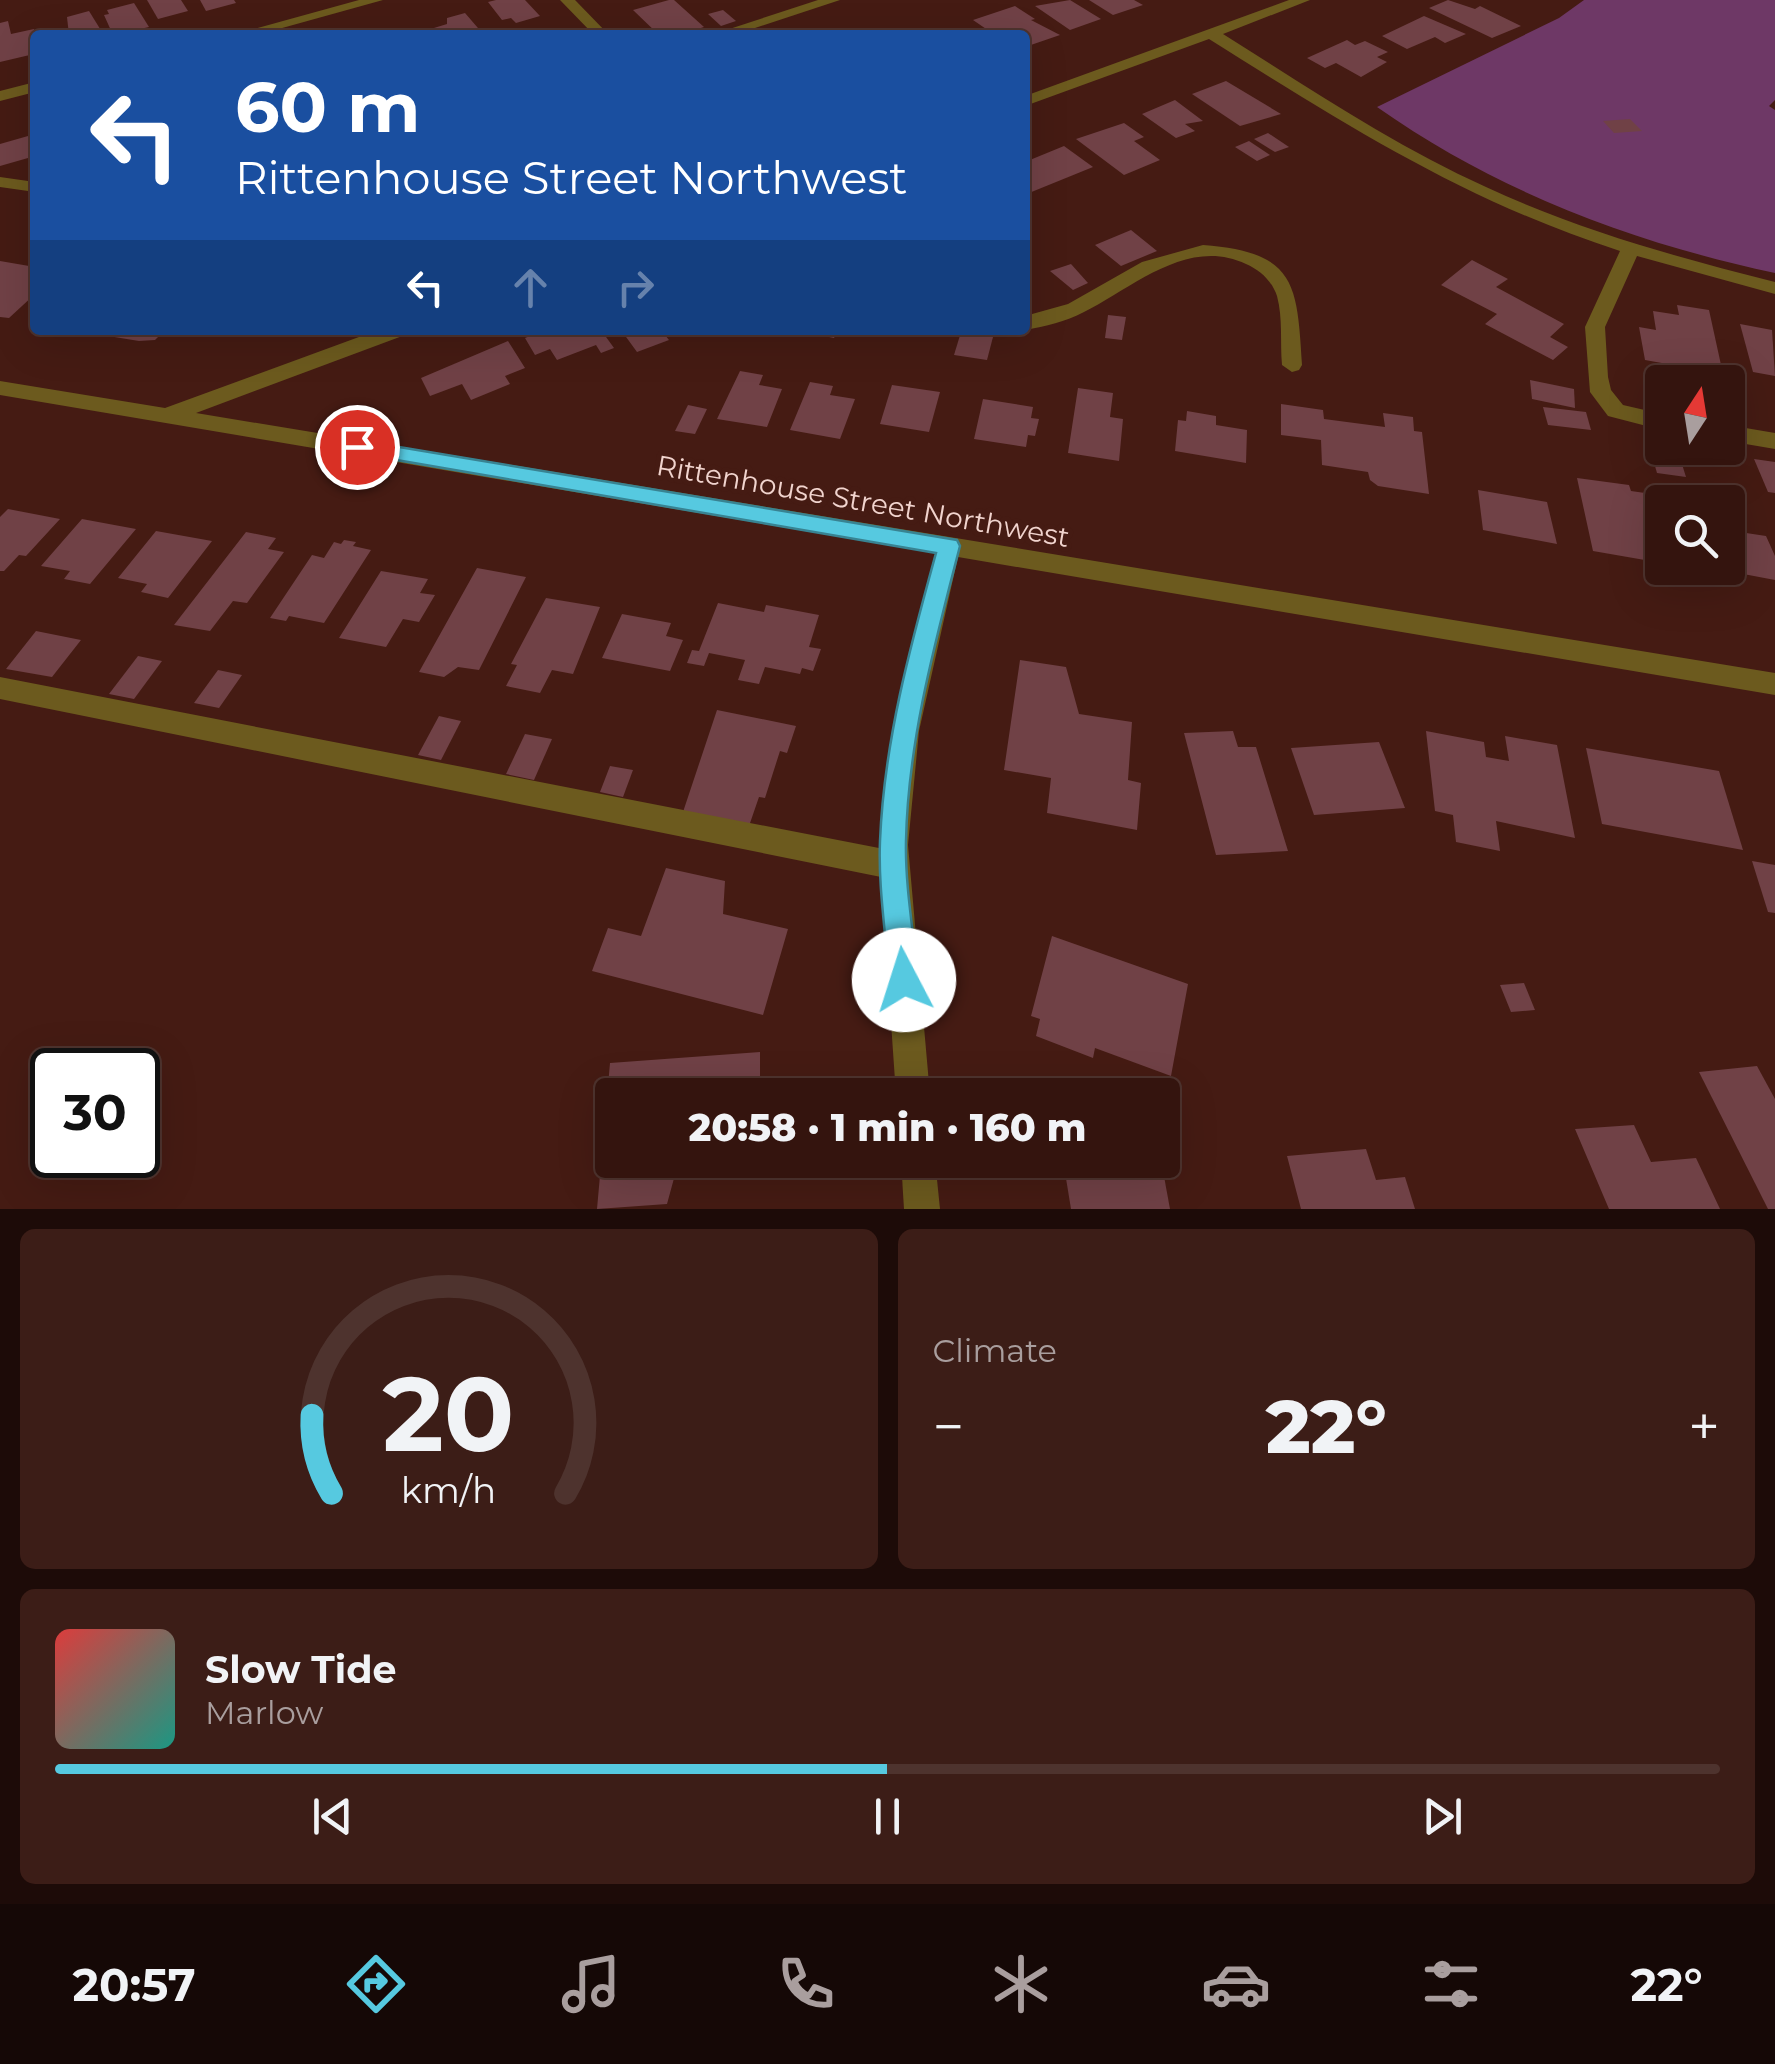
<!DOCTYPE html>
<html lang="en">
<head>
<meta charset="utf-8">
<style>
	body { margin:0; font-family:Montserrat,sans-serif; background:#3c1d17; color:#f1f3f6; height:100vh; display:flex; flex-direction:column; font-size:38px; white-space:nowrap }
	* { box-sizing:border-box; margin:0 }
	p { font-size:32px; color:#a99e9e }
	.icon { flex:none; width:55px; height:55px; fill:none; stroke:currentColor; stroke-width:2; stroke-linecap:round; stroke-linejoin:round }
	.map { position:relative; height:1209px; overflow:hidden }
	.side { display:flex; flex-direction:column; gap:20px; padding:20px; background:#1d0b08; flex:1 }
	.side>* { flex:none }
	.top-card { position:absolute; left:30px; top:30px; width:1000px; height:305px; border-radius:10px; box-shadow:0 10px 40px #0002,0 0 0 2px #4e332e; background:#1a4fa0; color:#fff; overflow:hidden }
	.needle { width:65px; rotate:12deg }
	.fabs { position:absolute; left:1645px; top:365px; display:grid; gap:20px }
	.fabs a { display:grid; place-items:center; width:100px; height:100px; border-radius:10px; background:#34140e; box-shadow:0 10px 40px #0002,0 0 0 2px #4e332e; font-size:50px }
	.speed { position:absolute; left:30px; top:1048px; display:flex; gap:20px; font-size:50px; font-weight:700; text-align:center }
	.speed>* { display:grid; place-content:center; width:130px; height:130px; border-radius:50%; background:#34140e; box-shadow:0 10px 40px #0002,0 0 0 2px #4e332e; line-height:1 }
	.speed .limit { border:5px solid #111; border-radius:15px; background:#fff; color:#111 }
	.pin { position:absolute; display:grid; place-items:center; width:85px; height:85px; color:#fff; margin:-42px; border:5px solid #fff; border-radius:50%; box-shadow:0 2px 10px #0007 }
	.me { position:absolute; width:110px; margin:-55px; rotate:355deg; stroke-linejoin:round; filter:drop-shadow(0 0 8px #0008) }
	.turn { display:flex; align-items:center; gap:35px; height:210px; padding:0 40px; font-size:45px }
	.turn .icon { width:130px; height:130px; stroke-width:2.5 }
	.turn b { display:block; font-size:70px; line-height:85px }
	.lanes { display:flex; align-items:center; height:95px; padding:0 40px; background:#0003; justify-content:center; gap:50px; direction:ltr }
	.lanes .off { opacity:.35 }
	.big { font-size:75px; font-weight:800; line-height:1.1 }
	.side .tile { flex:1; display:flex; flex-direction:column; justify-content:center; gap:15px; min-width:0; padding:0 35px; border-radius:15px; background:#3c1d17 }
	.side .dial { align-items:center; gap:0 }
	.dial svg { height:260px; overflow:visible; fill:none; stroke:#4e332e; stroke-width:7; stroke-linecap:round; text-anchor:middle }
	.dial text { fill:#f1f3f6; stroke:none }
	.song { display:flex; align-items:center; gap:30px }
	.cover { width:120px; height:120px; border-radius:15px; background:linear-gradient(135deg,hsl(0 70% 55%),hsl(170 70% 35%)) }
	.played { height:10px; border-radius:5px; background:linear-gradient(90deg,#56c9e0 50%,#4e332e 50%) }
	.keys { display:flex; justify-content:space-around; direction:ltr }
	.heat { display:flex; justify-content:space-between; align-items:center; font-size:55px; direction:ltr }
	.side .tiles { flex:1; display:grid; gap:20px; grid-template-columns:1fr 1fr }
	.tile:last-child { grid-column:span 2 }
	.trip { position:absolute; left:595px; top:1078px; width:585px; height:100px; border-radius:10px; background:#34140e; box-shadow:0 10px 40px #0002,0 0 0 2px #4e332e; font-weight:800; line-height:100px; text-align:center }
	.menu { display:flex; height:160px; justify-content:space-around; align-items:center; background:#150806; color:#a99e9e }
	.menu .icon { width:70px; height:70px }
	.menu .on { color:#56c9e0 }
	.menu b { font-size:45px; color:#f1f3f6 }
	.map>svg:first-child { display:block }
	.green { fill:#6e3866 }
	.building { fill:#704146 }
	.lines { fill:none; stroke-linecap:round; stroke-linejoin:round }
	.minor { fill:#6c5a1e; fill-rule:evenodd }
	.route { fill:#56c9e0; stroke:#388392; stroke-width:2.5 }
	.labels { text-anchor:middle; stroke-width:10; stroke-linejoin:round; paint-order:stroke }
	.street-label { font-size:28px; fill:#f1d4ce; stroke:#451b13 }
</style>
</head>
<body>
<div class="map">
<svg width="1775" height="1209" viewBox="0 0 1775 1209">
	<rect width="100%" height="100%" fill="#451b13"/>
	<path class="green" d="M1584 0H1775V100L1769 106 1775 110V273C1631 242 1498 192 1377 107L1559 18Z"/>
	<g class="building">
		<polygon points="147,0 181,0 188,11 158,19"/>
		<polygon points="200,0 234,0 236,3 206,11"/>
		<polygon points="496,0 525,0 540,16 516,23 511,18 502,20 488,2"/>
		<polygon points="669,0 674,0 704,27 678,35 659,35 633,10"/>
		<polygon points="1070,0 1101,19 1070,30 1035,6"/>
		<polygon points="1089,0 1134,0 1143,5 1113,15"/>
		<polygon points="1448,0 1475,9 1480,6 1521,26 1492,38 1429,8"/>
		<polygon points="134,3 149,27 113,35 104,15 109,14 107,10"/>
		<polygon points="1015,6 1035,19 1031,20 1060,35 1025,47 1025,35 992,33 973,20"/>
		<polygon points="723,10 736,21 721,26 708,14"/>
		<polygon points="89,11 102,32 69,35 67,17"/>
		<polygon points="465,13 484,35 411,35 447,24 447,18"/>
		<polygon points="1424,16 1466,34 1445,43 1435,37 1407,49 1382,36"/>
		<polygon points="8,21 11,34 34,29 34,54 0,62 0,23"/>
		<polygon points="1347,40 1355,45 1365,41 1388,52 1377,57 1387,62 1361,77 1336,63 1325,68 1307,58"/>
		<polygon points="1226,81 1281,114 1240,126 1192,94"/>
		<polygon points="1175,100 1203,121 1185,124 1195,131 1176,138 1142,114"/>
		<polygon points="1630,119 1642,131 1614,133 1603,121"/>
		<polygon points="1124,123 1144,137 1134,141 1160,160 1124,175 1076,139"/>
		<polygon points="1268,133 1289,147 1275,152 1254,139"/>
		<polygon points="35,134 35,156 0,166 0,144"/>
		<polygon points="1249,141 1270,155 1257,161 1235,147"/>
		<polygon points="1064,146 1093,167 1029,193 1025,190 1025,162"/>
		<polygon points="1131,230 1157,251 1121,266 1095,245"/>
		<polygon points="1472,260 1508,279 1496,287 1564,324 1550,337 1568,347 1553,360 1485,324 1497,314 1441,285"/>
		<polygon points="0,261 35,267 35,294 9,318 0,317"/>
		<polygon points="1071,264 1088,283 1073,290 1050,271"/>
		<polygon points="1677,305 1709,310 1723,374 1645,360 1639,327 1656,330 1653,311 1679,315"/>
		<polygon points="1108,315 1126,317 1122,340 1105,338"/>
		<polygon points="1740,324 1772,330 1775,376 1753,372"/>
		<polygon points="100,330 165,330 155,340 139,341 96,334"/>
		<polygon points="545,330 601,330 614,348 601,353 596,345 557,360 550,349 535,355 525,338"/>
		<polygon points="621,330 676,330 665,335 669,340 637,352"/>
		<polygon points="795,330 838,330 834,338"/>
		<polygon points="961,332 993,337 987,360 954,355"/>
		<polygon points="508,341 525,368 505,376 510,384 471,400 462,384 430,396 421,378"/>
		<polygon points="740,371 763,375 759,385 782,389 767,427 717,419"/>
		<polygon points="1530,380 1574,389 1575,408 1532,399"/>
		<polygon points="810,382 833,386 830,395 855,399 840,439 790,430"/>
		<polygon points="892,385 940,392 929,432 880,424"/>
		<polygon points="1078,388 1113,393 1110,417 1123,419 1119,461 1068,453"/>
		<polygon points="983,399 1033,407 1031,418 1039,419 1035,436 1028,435 1026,447 974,439"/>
		<polygon points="1281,404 1323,410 1324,419 1385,427 1383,413 1413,417 1414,431 1422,432 1429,494 1378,486 1370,480 1368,472 1322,465 1321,440 1281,435"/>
		<polygon points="688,405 707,409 695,434 675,431"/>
		<polygon points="1543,407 1586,412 1591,430 1548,425"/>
		<polygon points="1187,411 1216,416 1216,425 1247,430 1246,463 1175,451 1178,420 1186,421"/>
		<polygon points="1648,442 1677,448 1686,477 1657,473"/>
		<polygon points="1754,459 1775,462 1775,493 1768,492"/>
		<polygon points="1577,478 1629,485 1631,491 1645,493 1662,538 1662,563 1593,551"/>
		<polygon points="1478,490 1547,502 1557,544 1483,530"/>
		<polygon points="8,509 60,519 26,556 19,555 4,571 0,571 0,517"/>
		<polygon points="82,519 136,529 90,584 64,579 70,571 41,566"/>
		<polygon points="1728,524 1733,531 1766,536 1775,556 1775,580 1717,569 1728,568"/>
		<polygon points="156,531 212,541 168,598 141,592 147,584 118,578"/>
		<polygon points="246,532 276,538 268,549 284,552 247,603 233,601 210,631 174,625"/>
		<polygon points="344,540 356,542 353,546 371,550 324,623 289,616 286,621 270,618 312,555 324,558 334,542 341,544"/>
		<polygon points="477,568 526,577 479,670 458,667 444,677 419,672"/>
		<polygon points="381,571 428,579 420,593 435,595 419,622 403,619 386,647 339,638"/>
		<polygon points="546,598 600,607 573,674 552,670 540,693 506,686 517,665 511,664"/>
		<polygon points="718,603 764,612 766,605 819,615 809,647 821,649 813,671 802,668 800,674 765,667 759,684 738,680 745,660 709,653 704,666 687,663 692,650 699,651"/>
		<polygon points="622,614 671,623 666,636 683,640 670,671 602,658"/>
		<polygon points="36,631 81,640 52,677 6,669"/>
		<polygon points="138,656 162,661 134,699 109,694"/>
		<polygon points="1020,660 1066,667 1079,714 1132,722 1128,780 1141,783 1137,830 1047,813 1051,778 1004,770"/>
		<polygon points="218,670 242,675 219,708 194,703"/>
		<polygon points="717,710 796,726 787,753 780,751 765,798 759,797 749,826 683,812"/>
		<polygon points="439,716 461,721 441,760 418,755"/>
		<polygon points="1233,731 1238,747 1256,747 1288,851 1216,855 1184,733"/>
		<polygon points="1426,731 1484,742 1486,757 1509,761 1505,736 1557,745 1575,838 1496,821 1500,851 1456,842 1453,815 1435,811"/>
		<polygon points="525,734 552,739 534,780 506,774"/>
		<polygon points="1379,742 1405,808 1314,815 1291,748"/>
		<polygon points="1586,748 1719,771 1743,850 1602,824"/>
		<polygon points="610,766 633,770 623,797 600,792"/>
		<polygon points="1752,861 1775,865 1775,913 1768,912"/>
		<polygon points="666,868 725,881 723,914 788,929 763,1015 592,971 608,928 641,936"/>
		<polygon points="1052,936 1188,984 1171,1076 1095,1048 1093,1058 1036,1036 1040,1019 1031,1016"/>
		<polygon points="1524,983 1535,1010 1511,1012 1500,985"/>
		<polygon points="760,1052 760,1095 612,1095 612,1160 679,1160 667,1204 597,1209 610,1063"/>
		<polygon points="1757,1066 1775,1099 1775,1209 1768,1209 1699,1072"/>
		<polygon points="1634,1125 1651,1162 1696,1158 1720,1209 1609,1209 1575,1129"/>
		<polygon points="1366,1149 1376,1180 1405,1177 1415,1209 1301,1209 1287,1156"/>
		<polygon points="1063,1160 1161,1160 1170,1209 1071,1209"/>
	</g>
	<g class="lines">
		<g class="minor">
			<polygon points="359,0 383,0 257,35 232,35"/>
			<polygon points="560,0 575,0 609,35 594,35"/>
			<polygon points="818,0 840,0 734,35 711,35"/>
			<path d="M1289 0H1310L1223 34C1309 88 1393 145 1486 187 1578 230 1676 257 1775 282V294L1637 256 1605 327 1608 377 1611 390 1623 405 1662 414V430L1608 416 1590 392 1585 327 1620 251C1465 201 1346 125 1209 39L1025 106V96Z"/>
			<polygon points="35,82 35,92 0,101 0,91"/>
			<polygon points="0,177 35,182 35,192 0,187"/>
			<path d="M1203 245C1296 252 1297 283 1302 365L1299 370 1292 372 1282 365C1280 343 1283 318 1277 296 1272 281 1260 270 1246 264 1188 236 1132 288 1084 312 1065 322 1046 326 1025 330V316L1068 304 1142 262Z"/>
			<polygon points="378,330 408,330 405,335 196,413 1775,673 1775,695 958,557 919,731 908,845 930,1095 896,1095 881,877 0,699 0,677 879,848 892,731 935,553 0,395 0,381 165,408"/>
			<polygon points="1728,425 1775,433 1775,449 1728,441"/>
			<polygon points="901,1160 935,1160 940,1209 904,1209"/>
		</g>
	</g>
	<path class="route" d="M357 440 957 540 960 546C935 643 908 741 906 841 905 887 914 934 918 980L914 990 904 994 894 990 889 980C886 934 878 886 880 841 884 742 910 647 936 553L350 452 347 447Z"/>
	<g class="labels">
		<g class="street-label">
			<text transform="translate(863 501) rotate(10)" y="10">Rittenhouse Street Northwest</text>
		</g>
	</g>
</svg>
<div class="fabs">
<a><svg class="needle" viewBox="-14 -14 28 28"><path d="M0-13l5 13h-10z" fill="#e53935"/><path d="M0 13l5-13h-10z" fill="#a99e9e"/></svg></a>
<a><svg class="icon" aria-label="search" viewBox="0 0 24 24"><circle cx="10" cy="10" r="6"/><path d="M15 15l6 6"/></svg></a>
</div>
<div class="speed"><div class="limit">30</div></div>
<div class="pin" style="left:357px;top:447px;background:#d93025"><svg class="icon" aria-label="arrive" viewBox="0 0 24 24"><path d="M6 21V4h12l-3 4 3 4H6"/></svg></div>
<svg class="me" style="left:904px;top:980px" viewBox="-20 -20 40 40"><circle r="19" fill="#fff"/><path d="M0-13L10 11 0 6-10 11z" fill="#56c9e0"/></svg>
<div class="trip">20:58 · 1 min · 160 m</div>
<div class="top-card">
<div class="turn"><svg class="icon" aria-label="left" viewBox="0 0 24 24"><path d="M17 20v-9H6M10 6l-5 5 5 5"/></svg><div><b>60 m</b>Rittenhouse Street Northwest</div></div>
<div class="lanes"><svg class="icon" aria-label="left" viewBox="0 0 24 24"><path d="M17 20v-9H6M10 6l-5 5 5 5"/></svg><svg class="icon off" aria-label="ahead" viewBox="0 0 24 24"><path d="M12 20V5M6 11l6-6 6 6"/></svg><svg class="icon off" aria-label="right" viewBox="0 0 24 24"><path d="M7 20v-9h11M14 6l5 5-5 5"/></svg></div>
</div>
</div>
<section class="side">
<div class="tiles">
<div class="tile dial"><svg viewBox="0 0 100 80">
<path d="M14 69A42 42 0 1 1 86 69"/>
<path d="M14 69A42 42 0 0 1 8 45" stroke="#56c9e0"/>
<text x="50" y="56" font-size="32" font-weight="700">20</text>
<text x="50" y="72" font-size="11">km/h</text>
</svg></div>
<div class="tile"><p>Climate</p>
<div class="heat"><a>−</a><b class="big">22°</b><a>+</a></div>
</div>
<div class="tile">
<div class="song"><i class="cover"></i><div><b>Slow Tide</b><p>Marlow</p></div></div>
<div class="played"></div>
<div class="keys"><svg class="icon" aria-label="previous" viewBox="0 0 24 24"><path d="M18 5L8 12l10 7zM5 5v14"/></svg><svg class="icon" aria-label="pause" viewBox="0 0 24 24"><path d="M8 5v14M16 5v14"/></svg><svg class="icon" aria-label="next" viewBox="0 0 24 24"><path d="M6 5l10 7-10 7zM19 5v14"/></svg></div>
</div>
</div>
</section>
<nav class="menu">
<b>20:57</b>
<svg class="icon on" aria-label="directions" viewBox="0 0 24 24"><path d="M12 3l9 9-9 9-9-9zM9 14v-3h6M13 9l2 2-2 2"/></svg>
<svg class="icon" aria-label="music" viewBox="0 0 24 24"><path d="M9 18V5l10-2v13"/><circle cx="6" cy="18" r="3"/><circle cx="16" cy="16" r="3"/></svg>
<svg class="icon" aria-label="phone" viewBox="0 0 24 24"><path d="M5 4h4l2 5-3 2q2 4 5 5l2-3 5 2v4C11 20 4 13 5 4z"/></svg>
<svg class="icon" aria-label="climate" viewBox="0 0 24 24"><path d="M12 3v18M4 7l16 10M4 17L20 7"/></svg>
<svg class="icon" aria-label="car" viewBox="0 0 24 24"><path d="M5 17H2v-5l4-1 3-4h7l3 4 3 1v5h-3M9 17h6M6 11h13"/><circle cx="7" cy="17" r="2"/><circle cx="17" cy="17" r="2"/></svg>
<svg class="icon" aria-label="filters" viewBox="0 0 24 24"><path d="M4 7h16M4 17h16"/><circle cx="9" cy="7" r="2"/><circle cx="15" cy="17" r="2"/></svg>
<b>22°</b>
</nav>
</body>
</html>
